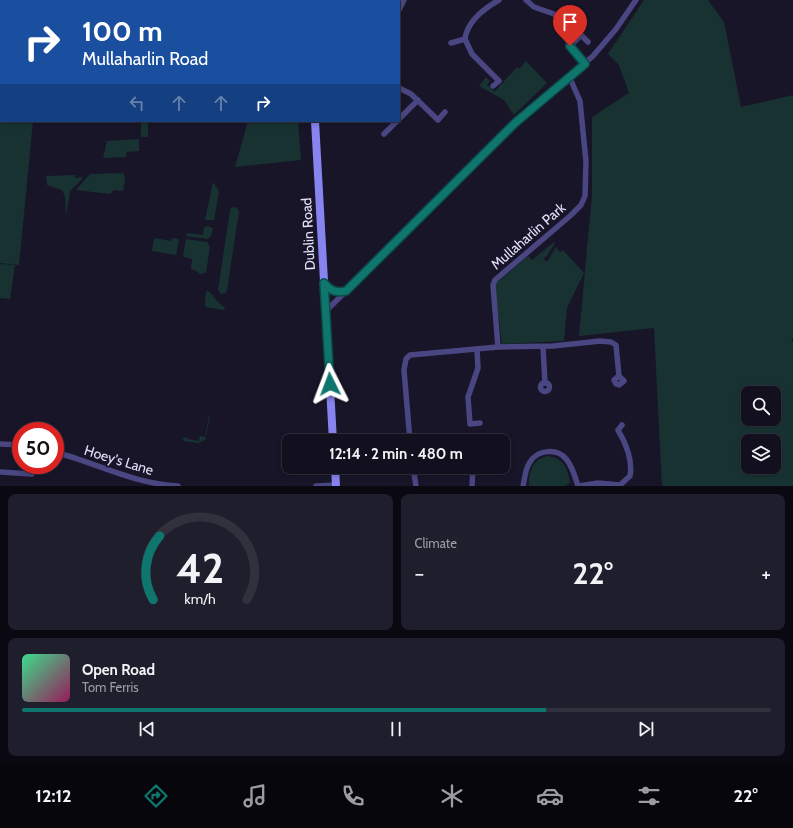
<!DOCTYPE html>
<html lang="en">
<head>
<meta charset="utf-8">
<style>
	body { margin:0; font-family:Cabin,sans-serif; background:#1f1e2c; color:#f1f3f6; height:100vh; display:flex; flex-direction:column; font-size:15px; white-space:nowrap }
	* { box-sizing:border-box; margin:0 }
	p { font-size:13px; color:#9c9da4 }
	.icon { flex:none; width:22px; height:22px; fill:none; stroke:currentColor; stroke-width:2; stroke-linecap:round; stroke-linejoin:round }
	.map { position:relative; height:486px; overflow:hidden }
	.drawer { display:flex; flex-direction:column; gap:8px; padding:8px; background:#0a0911; flex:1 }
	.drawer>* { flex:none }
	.top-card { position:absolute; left:0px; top:0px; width:400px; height:122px; box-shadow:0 2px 6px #0003,0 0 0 1px #31303d; background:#1a4fa0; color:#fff; overflow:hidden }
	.buttons { position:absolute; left:741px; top:386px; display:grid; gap:8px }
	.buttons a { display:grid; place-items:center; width:40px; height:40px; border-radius:8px; background:#12101f; box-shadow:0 2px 6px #0003,0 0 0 1px #31303d; font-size:20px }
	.speed { position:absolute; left:12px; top:422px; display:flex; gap:8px; font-size:20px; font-weight:700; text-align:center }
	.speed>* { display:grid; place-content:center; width:52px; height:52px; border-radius:50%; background:#12101f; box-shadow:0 2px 6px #0003,0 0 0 1px #31303d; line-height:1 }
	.speed .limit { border:6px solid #d22; background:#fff; color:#111 }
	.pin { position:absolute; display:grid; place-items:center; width:34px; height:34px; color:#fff; margin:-41px -17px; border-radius:50% 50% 50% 0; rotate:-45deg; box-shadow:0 0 4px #0007 }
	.pin .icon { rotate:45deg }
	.me { position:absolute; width:44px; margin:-22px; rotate:357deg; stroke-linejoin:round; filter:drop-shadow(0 0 3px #0008) }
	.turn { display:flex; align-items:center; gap:14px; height:84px; padding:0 16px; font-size:18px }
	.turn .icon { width:52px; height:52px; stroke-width:2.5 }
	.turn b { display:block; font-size:28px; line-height:34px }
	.lanes { display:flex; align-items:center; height:38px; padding:0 16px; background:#0003; justify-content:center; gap:20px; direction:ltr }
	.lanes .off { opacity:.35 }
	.big { font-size:30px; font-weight:800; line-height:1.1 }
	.drawer .card { flex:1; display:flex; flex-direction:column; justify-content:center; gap:6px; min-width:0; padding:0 14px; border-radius:8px; background:#1f1e2c }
	.drawer .dial { align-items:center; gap:0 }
	.dial svg { height:104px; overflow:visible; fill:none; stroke:#31303d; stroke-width:7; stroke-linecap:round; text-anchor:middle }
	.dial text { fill:#f1f3f6; stroke:none }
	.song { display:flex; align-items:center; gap:12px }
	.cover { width:48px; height:48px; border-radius:6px; background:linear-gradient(135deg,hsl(150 70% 55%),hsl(330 70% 35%)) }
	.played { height:4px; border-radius:2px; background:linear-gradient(90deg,#0f766e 70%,#31303d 70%) }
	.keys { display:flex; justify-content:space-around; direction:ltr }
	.heat { display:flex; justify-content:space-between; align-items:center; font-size:22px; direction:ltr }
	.drawer .tiles { flex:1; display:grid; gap:8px; grid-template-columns:1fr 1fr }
	.card:last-child { grid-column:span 2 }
	.trip { position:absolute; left:282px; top:434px; width:228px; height:40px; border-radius:8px; background:#12101f; box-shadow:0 2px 6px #0003,0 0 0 1px #31303d; font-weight:800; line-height:40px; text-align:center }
	.menu { display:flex; height:64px; justify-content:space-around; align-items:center; background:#07060c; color:#9c9da4 }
	.menu .icon { width:28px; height:28px }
	.menu .active { color:#0f766e }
	.menu b { font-size:18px; color:#f1f3f6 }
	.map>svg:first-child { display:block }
	.green { fill:#183232; fill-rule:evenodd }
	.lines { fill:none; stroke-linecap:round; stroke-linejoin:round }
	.minor { stroke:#494682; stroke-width:5.5 }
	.secondary { stroke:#8884ef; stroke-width:8 }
	.route-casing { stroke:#0a4d48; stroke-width:10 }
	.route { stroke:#0f766e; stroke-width:7 }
	.labels { text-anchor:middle; stroke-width:4; stroke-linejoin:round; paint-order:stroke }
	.street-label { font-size:14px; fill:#e4e1fb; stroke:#181529 }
</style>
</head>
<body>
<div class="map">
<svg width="793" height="486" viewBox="0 0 793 486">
	<rect width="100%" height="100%" fill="#181529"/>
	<g class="green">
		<path d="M644 0H708L724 22 741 107 793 95V338L791 340 793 342V486H662L654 328 579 336 592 195V117L629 93 619 65 608 54ZM748 393H774V419H748ZM748 441H774V467H748Z"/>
		<polygon points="0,61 1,121 33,121 19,265 0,263"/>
		<polygon points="526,61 547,83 514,115 504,100 479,86 486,77 490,81 487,85 495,91 517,67 519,69"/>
		<rect x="141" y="121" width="7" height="16"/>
		<polygon points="248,121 298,121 301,160 235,167"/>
		<polygon points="139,139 139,151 126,152 126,157 103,158 107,141"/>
		<polygon points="123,173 125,178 123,191 114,190 110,194 76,190 90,174"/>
		<polygon points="75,175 75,178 82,177 82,179 70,191 66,216 65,196 62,190 47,185 46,176"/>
		<polygon points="213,182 219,191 214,220 205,220"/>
		<polygon points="236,207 239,211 227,290 226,293 221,294 218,290 230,211 231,208"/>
		<polygon points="207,226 213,228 211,236 207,239 186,236 187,233 203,235 204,227"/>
		<polygon points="154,238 171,241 172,238 179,239 176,255 152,251"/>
		<polygon points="186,239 207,242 210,247 206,273 199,274 197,271 191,269 192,259 183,257"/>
		<polygon points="554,242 555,243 547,256 543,258 547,262 556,247 560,252 563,250 584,273 567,308 564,341 502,344 495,290 496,283 528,256 532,260"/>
		<polygon points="0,264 15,265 10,299 0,298"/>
		<polygon points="206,291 210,292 216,300 225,308 224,310 205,307"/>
		<polygon points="209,416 210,416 205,440 198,443 184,441 182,438 187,437 187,439 199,441 200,436 205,437"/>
		<path d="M549 456C564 459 568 469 570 483L565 486H529C528 471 533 458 549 456Z"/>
	</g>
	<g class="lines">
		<g class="minor">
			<polyline points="526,0 534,7 554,14 560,20 569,44 585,64"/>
			<polyline points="399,10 404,0"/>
			<polyline points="572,26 588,42"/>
			<polyline points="451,43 465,39"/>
			<polyline points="570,46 581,35"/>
			<path d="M493 86 499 81 472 54 465 39C467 21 485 8 499 0"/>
			<polyline points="399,88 411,94 438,120 445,112"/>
			<polyline points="399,119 418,100"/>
			<polyline points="384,134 397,121"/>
			<path d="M324 283C331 291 336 293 346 291"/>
			<polyline points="326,311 515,123 593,56 616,29 636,0"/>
			<polyline points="498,347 493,285 495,280 570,216 581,205 585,196 586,162 580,101 569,76"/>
			<polyline points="543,347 545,383"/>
			<polyline points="477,349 478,368 468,397 470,424 480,423"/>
			<circle cx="545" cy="387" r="4.5"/>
			<polyline points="410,441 404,370 406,359 410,355 498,347 553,346 600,341 611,342 616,345 619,376 624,381 619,385 616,384 614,380 619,376"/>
			<polyline points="0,444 21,445"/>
			<path d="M55 452C96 463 134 484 178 486"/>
			<polyline points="413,467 416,486"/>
			<polyline points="0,472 32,474"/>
			<polyline points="316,486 336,485"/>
			<polyline points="472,486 473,467"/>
			<path d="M523 486C525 478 525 469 530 462 538 449 558 448 567 460 573 468 575 477 578 486"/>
			<path d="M579 486 598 483 620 485 630 476C633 461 626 443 618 430L622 425"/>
		</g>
		<g class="secondary">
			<polyline points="308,0 308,1"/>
			<polyline points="315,121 333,441"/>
			<polyline points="335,467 336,486"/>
		</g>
	</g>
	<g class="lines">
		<g class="route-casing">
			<path id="route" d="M330 384 324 283C331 291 336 293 346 291L515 123 585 64 570 46"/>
		</g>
		<use href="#route" class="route"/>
	</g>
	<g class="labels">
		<g class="street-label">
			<text transform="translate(308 234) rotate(-93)" y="5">Dublin Road</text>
			<text transform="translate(528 236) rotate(-41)" y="5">Mullaharlin Park</text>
			<text transform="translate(119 460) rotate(17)" y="5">Hoey's Lane</text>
		</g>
	</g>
</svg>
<div class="buttons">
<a><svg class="icon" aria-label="search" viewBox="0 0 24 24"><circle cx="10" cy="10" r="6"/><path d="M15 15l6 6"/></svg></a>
<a><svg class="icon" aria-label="layers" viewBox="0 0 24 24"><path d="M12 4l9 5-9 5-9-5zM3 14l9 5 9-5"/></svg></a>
</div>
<div class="speed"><div class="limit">50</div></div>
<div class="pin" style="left:570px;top:46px;background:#d93025"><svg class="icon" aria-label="arrive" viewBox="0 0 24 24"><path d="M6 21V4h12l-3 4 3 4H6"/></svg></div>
<svg class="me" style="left:330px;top:384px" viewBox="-20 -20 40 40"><path d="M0-17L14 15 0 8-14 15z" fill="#0f766e" stroke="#fff" stroke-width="4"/></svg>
<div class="trip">12:14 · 2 min · 480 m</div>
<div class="top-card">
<div class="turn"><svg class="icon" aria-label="right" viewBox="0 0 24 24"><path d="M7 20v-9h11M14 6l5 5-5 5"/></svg><div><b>100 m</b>Mullaharlin Road</div></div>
<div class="lanes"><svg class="icon off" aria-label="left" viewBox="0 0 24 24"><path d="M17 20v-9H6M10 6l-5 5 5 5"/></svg><svg class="icon off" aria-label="ahead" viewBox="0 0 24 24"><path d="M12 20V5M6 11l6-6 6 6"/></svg><svg class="icon off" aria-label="ahead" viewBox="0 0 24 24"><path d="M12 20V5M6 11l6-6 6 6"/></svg><svg class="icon" aria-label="right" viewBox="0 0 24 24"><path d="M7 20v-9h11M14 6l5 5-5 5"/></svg></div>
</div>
</div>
<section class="drawer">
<div class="tiles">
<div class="card dial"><svg viewBox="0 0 100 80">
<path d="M14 69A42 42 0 1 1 86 69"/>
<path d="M14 69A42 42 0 0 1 19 20" stroke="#0f766e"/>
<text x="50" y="56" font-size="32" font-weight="700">42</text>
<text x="50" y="72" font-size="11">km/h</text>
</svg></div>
<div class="card"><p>Climate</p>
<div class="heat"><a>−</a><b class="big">22°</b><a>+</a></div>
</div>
<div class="card">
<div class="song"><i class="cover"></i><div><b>Open Road</b><p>Tom Ferris</p></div></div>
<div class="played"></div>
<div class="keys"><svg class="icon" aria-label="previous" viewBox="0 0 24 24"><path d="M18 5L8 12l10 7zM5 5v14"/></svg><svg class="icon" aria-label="pause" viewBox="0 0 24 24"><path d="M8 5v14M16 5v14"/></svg><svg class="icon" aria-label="next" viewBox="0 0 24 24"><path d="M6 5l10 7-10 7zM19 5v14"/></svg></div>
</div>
</div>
</section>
<nav class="menu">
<b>12:12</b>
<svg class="icon active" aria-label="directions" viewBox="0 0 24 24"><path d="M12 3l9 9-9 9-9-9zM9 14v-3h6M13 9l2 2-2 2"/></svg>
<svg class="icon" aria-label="music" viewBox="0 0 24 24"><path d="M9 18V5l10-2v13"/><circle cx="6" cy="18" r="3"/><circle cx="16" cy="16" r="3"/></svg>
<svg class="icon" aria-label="phone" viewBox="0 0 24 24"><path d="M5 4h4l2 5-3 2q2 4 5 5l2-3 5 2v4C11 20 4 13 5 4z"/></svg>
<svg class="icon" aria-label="climate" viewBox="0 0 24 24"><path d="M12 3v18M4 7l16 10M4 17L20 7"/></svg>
<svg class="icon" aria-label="car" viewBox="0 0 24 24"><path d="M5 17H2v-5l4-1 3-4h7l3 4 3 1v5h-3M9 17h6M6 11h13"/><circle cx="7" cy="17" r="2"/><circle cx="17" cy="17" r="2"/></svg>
<svg class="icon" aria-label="filters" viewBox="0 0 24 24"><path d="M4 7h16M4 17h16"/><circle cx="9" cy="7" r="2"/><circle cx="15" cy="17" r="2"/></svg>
<b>22°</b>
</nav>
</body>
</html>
